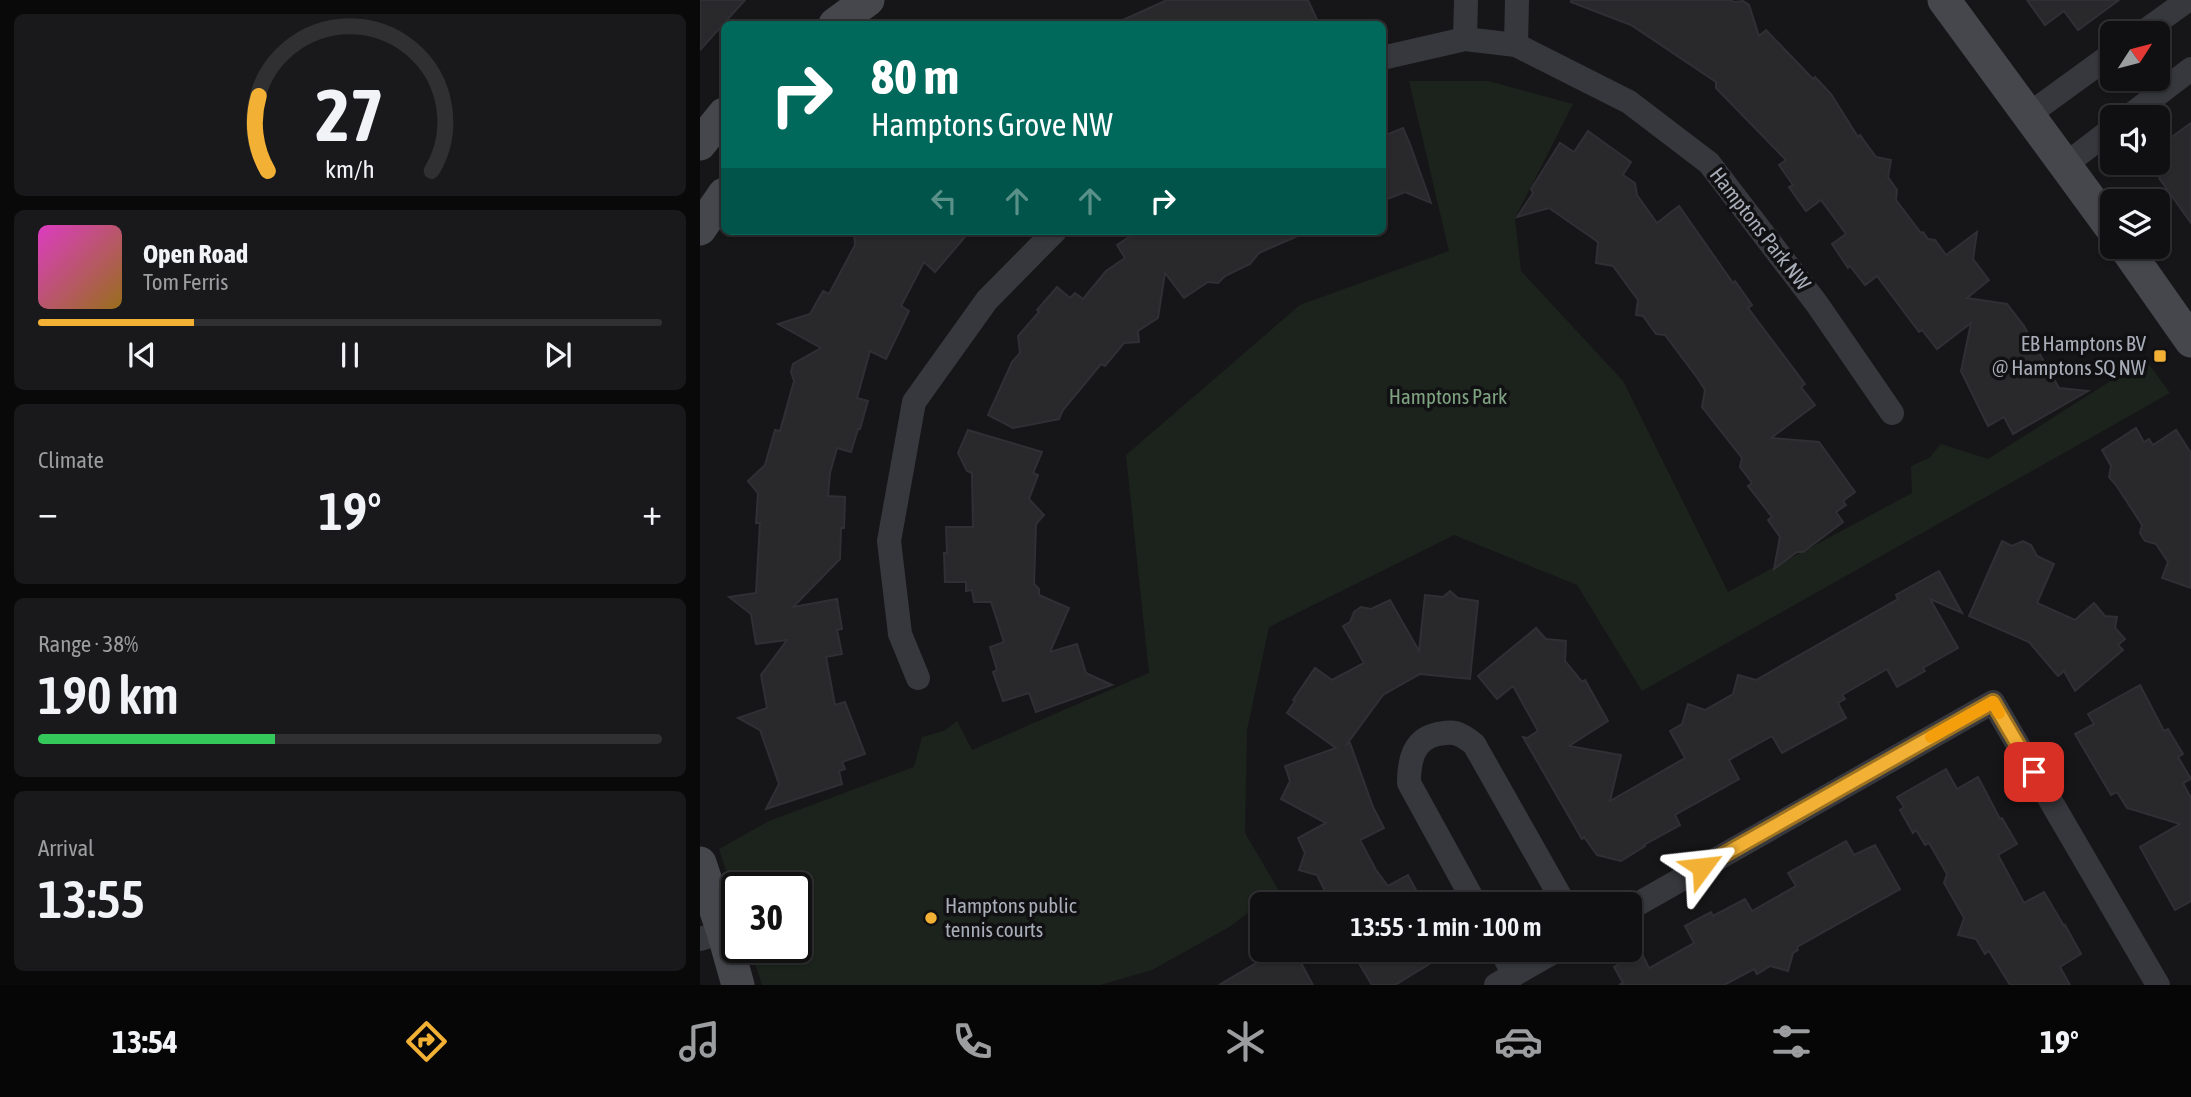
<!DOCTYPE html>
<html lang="en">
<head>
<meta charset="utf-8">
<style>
	body { margin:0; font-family:"Asap Condensed",sans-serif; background:#19191b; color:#f1f3f6; height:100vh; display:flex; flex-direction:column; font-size:26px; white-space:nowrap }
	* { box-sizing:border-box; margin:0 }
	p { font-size:23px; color:#9c9d9f }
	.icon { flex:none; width:38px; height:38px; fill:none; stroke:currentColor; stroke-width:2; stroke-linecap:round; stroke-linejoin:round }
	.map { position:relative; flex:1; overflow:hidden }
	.sheet { display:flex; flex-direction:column; gap:14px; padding:14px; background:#09090a; width:700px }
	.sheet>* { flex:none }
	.hud { position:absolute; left:21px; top:21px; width:665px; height:214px; border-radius:10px; box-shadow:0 2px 5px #0004,0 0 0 2px #303032; background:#00695c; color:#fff; overflow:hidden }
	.needle { width:46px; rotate:54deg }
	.controls { position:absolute; left:1400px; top:21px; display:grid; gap:14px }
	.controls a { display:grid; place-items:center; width:70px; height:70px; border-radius:10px; background:#101012; box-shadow:0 2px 5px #0004,0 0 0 2px #303032; font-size:35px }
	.speed { position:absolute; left:21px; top:872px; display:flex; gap:14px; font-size:35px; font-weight:700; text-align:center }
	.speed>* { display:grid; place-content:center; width:91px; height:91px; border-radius:50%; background:#101012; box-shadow:0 2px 5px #0004,0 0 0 2px #303032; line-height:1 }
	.speed .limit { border:4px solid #111; border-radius:10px; background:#fff; color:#111 }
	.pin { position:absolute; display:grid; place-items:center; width:60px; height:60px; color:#fff; margin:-30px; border-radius:14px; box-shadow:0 4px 10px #0006 }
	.me { position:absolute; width:77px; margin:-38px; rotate:60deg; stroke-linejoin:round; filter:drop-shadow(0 0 5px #0008) }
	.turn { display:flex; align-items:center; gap:24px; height:147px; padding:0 35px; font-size:32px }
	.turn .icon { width:91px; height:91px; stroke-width:2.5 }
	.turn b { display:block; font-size:49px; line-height:60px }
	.lanes { display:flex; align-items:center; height:66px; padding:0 35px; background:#0003; justify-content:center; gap:35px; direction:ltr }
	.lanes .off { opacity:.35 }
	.big { font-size:52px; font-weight:600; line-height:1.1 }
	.sheet .tile { flex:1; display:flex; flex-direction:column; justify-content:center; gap:10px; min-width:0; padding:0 24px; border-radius:10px; background:#19191b }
	.sheet .dial { align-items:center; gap:0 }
	.dial svg { height:182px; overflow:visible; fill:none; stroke:#303032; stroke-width:7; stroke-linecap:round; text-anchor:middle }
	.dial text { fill:#f1f3f6; stroke:none }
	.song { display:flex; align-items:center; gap:21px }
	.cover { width:84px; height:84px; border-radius:10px; background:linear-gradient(135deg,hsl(310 70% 55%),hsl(40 70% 35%)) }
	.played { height:7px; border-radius:4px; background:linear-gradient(90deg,#f2b134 25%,#303032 25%) }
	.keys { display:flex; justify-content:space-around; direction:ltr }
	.heat { display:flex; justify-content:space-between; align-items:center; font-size:38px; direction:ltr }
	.charge { height:10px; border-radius:5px; background:linear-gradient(90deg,#34c759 38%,#303032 0) }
	.trip { position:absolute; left:550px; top:892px; width:392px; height:70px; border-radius:10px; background:#101012; box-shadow:0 2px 5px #0004,0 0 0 2px #303032; font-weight:600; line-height:70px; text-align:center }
	.dock { display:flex; height:112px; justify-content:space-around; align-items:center; background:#060607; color:#9c9d9f }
	.dock .icon { width:49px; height:49px }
	.dock .selected { color:#f2b134 }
	.dock b { font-size:32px; color:#f1f3f6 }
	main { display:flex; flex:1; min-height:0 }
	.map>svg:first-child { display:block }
	.green { fill:#1c231d }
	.building { fill:#29292c; stroke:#303034; stroke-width:2 }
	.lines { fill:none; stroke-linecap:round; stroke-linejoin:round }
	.street { stroke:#37383d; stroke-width:24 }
	.secondary { stroke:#45474d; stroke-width:33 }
	.route-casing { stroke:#9d7322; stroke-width:18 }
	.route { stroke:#f2b134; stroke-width:12 }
	.slow { stroke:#f59e0b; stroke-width:12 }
	.poi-dot { fill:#f2b134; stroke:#111113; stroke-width:2.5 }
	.labels { text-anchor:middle; stroke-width:7; stroke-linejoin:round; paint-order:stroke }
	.street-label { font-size:21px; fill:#a8adb8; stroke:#111113 }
	.poi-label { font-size:21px; fill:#a8adb8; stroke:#111113; text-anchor:end }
	.park-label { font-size:21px; fill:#7fa381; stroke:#111113 }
</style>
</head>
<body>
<main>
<section class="sheet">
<div class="tile dial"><svg viewBox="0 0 100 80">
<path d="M14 69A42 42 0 1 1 86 69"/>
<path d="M14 69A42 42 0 0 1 10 36" stroke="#f2b134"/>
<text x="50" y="56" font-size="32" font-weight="700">27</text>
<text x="50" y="72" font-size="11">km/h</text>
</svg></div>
<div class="tile">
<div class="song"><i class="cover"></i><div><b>Open Road</b><p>Tom Ferris</p></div></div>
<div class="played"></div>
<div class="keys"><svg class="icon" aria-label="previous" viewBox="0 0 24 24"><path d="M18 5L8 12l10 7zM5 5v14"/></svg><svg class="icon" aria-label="pause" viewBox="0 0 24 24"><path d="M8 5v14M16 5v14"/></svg><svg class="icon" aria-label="next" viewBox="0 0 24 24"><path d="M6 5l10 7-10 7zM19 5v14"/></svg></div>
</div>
<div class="tile"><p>Climate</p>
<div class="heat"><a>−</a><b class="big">19°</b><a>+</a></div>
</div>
<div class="tile"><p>Range · 38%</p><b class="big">190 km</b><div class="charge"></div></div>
<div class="tile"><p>Arrival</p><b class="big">13:55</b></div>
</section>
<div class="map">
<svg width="1491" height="985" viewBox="0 0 1491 985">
	<rect width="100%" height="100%" fill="#161618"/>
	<polygon class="green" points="709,81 788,81 873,104 815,218 821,271 923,381 1028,592 1212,493 1211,466 1229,458 1241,444 1288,459 1445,359 1470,393 942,691 877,585 754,535 569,627 547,730 545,833 578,889 531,926 452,970 400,985 62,985 50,947 96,947 96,887 37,887 37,905 19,849 69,821 214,767 222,737 244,731 257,721 272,750 449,673 426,455 600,305 749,251"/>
	<g class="building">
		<polygon points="0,0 45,0 0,50"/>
		<polygon points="467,0 608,0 619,24 414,24"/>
		<polygon points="871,0 1031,0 1034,2 1043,1 1049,5 1059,36 1066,30 1113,79 1115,77 1131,94 1158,137 1160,135 1176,157 1191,160 1188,177 1197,190 1196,200 1221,233 1223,232 1228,239 1235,240 1246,255 1277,232 1273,259 1289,280 1267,298 1307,304 1324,326 1359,388 1388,391 1313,434 1304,417 1288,426 1261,371 1271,323 1237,349 1222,330 1219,332 1177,276 1165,285 1150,266 1148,268 1132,244 1146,234 1121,200 1106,211 1089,187 1093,185 1079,165 1086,160 1016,88 1016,82 931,25 871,2"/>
		<polygon points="1327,0 1419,0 1378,30 1364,11 1345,25"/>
		<polygon points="1491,123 1491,223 1459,178 1470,170 1464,161 1470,157 1461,145"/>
		<polygon points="703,128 710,144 731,203 705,192 682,201 682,165 688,163 683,136"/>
		<polygon points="888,131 931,162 923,175 935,183 937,195 957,223 979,206 1033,283 1035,281 1052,305 1048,308 1105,384 1101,387 1115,405 1071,438 1119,442 1155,492 1143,501 1146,505 1136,512 1143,522 1103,552 1097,552 1074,569 1080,537 1068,520 1072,517 1048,486 1052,483 1040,467 1042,458 1002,407 1005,390 998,379 965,335 956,334 943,316 936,315 938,300 913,266 896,263 898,242 849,208 817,217 833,193 831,189 860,143 874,152"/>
		<polygon points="154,231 270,231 235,272 224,262 201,306 209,311 186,359 170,351 157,398 168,401 160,429 158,429 151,452 137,448 130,473 128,496 145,497 144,528 141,528 140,559 93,607 137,599 142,629 137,630 142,654 126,657 135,705 145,702 165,754 142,762 145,769 139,771 142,784 66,809 79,784 60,730 38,718 67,708 61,675 87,640 56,644 51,614 29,597 56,593 60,523 56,523 58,493 48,481 65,465 75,430 80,431 94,381 91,372 93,364 121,348 78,324 110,314 123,291 129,294 155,245"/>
		<polygon points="438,231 609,231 559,253 550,264 525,276 518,283 508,282 484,298 465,273 458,318 438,331 439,342 424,343 405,366 401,364 363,410 359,419 313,428 288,415 312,362 320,353 318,336 339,312 337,310 357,287 370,298 375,293 383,299 406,271 425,258 417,245"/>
		<polygon points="1436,428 1444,442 1449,439 1453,445 1476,430 1491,453 1491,588 1462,578 1468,562 1456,544 1445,541 1440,533 1442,525 1416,485 1409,477 1411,466 1402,450"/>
		<polygon points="268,430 342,452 333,473 338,475 329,499 344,515 336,524 334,584 339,589 339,595 369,608 350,652 377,644 386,673 412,685 336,712 329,693 303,701 293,672 297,670 290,647 304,642 291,602 274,602 272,590 266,591 266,582 245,582 244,553 247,553 246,527 273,527 272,473 267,471 258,453"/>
		<polygon points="1302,541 1312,546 1323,541 1331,545 1337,556 1354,564 1337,603 1375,620 1394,603 1405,616 1417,617 1415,628 1425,639 1418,645 1423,650 1375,691 1364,671 1358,676 1329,642 1269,616"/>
		<polygon points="1239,571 1262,613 1230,599 1258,648 1223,668 1225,671 1197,687 1187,669 1142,695 1145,699 1138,703 1146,718 1082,753 1072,736 1029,760 1039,779 975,815 980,825 944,845 945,846 921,861 897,855 884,837 882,839 823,737 827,738 838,731 813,686 797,699 778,676 836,628 846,639 866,641 865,661 882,682 885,680 908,721 869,746 921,755 910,801 985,758 970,731 982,724 988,704 1005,710 1033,694 1038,675 1056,680 1198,599 1196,595"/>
		<polygon points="750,591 758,598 778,601 770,679 720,674 683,695 647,744 650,743 673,807 684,828 660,840 676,870 688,886 708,875 724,905 632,905 617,875 599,870 605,853 598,838 626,823 581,799 590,781 585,766 636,748 587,713 595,701 593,700 615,668 632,680 664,663 643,626 650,622 654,612 661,607 671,609 690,600 719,651 725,595 743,597"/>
		<polygon points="1440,685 1464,731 1468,729 1483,754 1478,757 1491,779 1483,783 1491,798 1491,901 1475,910 1440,847 1480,824 1427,808 1417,792 1411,795 1375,734 1394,724 1388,714"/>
		<polygon points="1246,769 1257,789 1278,777 1300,819 1302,818 1317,844 1298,855 1324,903 1344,892 1364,926 1365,925 1381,954 1360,967 1370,985 1310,985 1289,951 1285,954 1276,939 1258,935 1264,918 1244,883 1247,874 1229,843 1225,845 1216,830 1213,833 1200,810 1204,807 1197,797"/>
		<polygon points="1146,841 1154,855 1175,845 1200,889 1097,947 1098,950 1093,953 1088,971 1070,966 1057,974 1054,969 1024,985 919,985 923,983 914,967 941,952 949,968 994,943 985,926 1011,912 1013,916 1045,899 1052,911 1096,886 1088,873"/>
		<polygon points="566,950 594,950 613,985 519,985 563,959"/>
		<polygon points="651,950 752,950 695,985 672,985"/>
	</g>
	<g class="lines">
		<g class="street">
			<polyline points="1442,33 1488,0"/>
			<polyline points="765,39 766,0"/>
			<polyline points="816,45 817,0"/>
			<polyline points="682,58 765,39 816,45 929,102 1009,163 1117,304 1192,413"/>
			<polyline points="1328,115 1412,54"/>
			<polyline points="1428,117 1491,69"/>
			<polyline points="1366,164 1412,129"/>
			<polyline points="218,678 200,634 189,541 214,402 287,300 355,231"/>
			<path d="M776 905 709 783C709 761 713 739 738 734 745 733 753 731 760 735 765 737 770 741 774 744L865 905"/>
			<polyline points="929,909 1293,702 1458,985"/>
			<polyline points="0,939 23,932"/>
			<polyline points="801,950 814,975"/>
			<polyline points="796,985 857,950"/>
		</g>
		<g class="secondary">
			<polyline points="1244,0 1412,229"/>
			<polyline points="135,24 168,0"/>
			<polyline points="0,144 24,114"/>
			<polyline points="0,229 24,194"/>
			<polyline points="1425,247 1491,341"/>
			<polyline points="0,863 23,932 38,985"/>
		</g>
	</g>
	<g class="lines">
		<g class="route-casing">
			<polyline id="route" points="1002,867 1293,702 1334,772"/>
		</g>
		<use href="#route" class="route"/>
		<polyline class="slow" points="1231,737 1293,702 1299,713"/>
	</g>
	<g class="poi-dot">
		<rect x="1453" y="349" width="14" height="14" rx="3.5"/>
		<circle cx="231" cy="918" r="7"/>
	</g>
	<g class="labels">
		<g class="street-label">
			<text transform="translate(1060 229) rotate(52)" y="7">Hamptons Park NW</text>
		</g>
		<g class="poi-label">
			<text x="1446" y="351">EB Hamptons BV<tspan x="1446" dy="24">@ Hamptons SQ NW</tspan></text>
			<text x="245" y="913" text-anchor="start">Hamptons public<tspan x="245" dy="24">tennis courts</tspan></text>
		</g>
		<g class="park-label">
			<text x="748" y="404">Hamptons Park</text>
		</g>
	</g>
</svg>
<div class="controls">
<a><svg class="needle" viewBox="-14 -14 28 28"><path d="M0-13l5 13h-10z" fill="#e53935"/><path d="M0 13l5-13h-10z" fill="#9c9d9f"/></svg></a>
<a><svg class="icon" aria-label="sound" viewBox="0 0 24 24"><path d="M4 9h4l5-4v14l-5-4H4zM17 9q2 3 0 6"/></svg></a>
<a><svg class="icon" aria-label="layers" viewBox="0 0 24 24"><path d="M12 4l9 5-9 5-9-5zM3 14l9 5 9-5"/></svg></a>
</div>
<div class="speed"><div class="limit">30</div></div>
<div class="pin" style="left:1334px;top:772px;background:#d93025"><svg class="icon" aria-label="arrive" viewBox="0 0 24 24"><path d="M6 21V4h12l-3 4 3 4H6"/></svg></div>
<svg class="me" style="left:1002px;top:867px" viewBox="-20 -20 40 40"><path d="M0-17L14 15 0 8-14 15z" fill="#f2b134" stroke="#fff" stroke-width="4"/></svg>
<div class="trip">13:55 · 1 min · 100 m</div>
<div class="hud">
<div class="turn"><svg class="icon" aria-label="right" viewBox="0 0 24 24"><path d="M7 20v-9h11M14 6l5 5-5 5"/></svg><div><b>80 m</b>Hamptons Grove NW</div></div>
<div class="lanes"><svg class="icon off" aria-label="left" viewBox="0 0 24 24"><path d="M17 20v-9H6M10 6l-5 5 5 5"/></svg><svg class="icon off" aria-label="ahead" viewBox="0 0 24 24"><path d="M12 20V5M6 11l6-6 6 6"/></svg><svg class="icon off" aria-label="ahead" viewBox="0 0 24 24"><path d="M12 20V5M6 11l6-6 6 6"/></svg><svg class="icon" aria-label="right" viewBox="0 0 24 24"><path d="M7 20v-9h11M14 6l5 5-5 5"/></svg></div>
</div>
</div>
</main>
<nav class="dock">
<b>13:54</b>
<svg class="icon selected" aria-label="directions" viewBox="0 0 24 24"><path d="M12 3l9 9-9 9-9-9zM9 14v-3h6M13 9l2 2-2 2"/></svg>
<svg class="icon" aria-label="music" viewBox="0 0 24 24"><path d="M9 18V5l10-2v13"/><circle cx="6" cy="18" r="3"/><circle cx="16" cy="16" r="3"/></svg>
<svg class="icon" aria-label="phone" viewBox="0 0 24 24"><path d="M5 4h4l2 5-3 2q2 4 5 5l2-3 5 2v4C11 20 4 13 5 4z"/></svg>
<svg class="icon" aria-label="climate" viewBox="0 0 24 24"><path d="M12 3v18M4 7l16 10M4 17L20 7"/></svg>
<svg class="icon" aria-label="car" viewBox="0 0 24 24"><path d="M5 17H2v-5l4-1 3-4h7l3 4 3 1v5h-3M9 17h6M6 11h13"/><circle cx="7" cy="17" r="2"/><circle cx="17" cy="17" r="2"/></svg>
<svg class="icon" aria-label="filters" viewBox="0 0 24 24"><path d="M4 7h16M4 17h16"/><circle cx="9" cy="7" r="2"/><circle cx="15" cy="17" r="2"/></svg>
<b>19°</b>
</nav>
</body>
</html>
